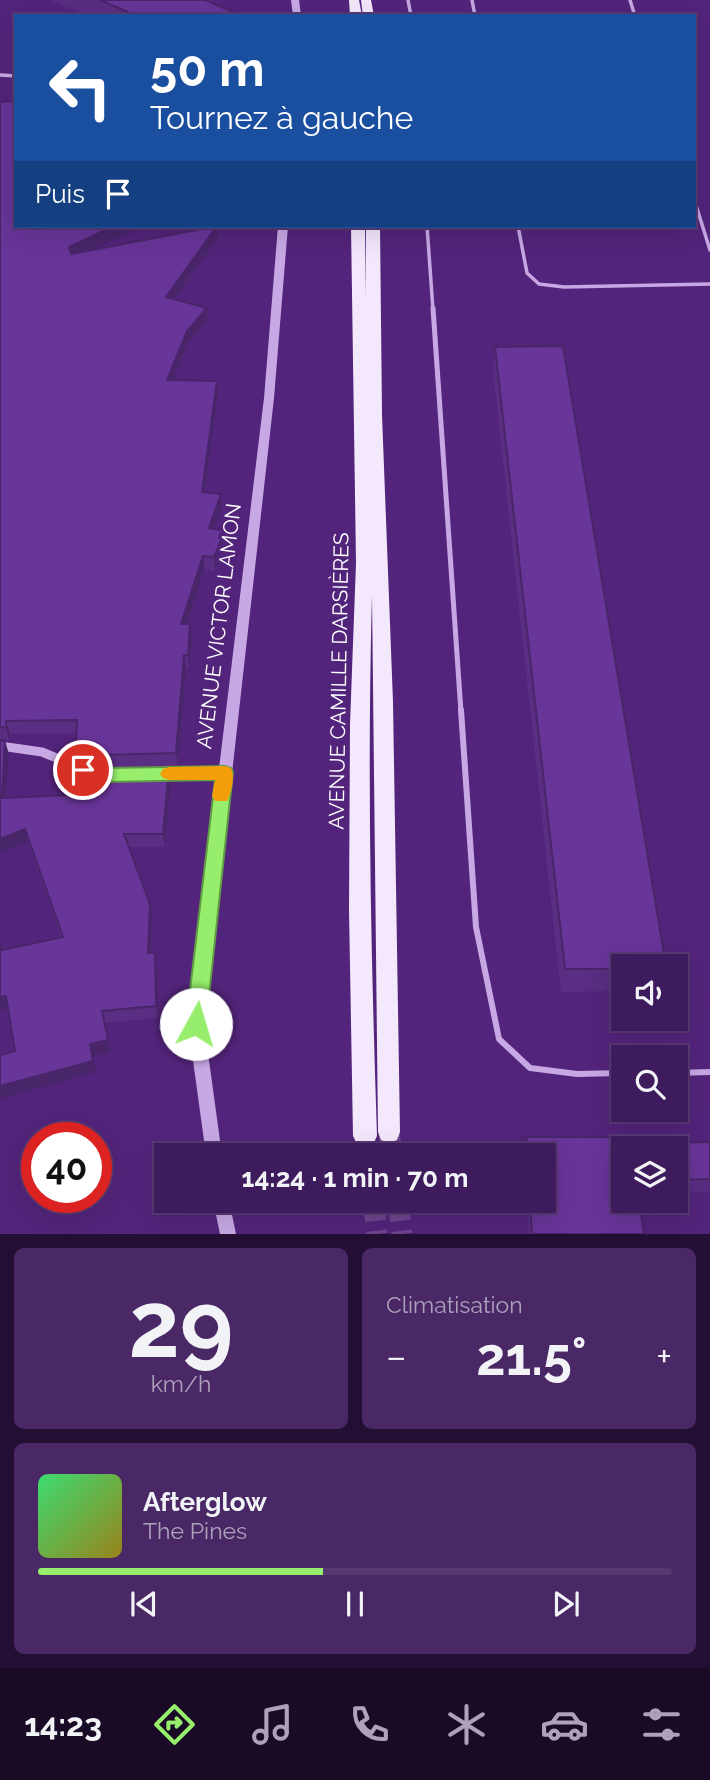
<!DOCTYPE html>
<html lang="fr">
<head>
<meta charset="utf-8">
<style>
	body { margin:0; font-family:Raleway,sans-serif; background:#492865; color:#f1f3f6; height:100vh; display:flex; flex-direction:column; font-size:26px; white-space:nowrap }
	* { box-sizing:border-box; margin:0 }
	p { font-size:23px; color:#ada1bb }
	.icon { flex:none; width:38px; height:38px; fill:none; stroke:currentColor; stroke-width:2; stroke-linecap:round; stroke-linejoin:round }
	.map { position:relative; height:1234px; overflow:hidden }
	.drawer { display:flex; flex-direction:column; gap:14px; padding:14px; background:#220f33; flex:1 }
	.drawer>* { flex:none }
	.banner { position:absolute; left:14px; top:14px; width:682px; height:214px; border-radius:0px; box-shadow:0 7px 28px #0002,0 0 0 2px #573972; background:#1a4fa0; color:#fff; overflow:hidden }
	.fabs { position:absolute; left:611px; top:954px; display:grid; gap:14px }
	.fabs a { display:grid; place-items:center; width:77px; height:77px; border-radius:0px; background:#3e1b5c; box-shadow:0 7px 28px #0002,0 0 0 2px #573972; font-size:35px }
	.speed { position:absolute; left:21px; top:1122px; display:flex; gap:14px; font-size:35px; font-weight:700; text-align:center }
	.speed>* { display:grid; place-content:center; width:91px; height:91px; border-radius:50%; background:#3e1b5c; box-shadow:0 7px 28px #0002,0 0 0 2px #573972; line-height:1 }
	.speed .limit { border:10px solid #d22; background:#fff; color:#111 }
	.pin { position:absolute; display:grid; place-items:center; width:60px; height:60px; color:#fff; margin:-30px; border:4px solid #fff; border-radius:50%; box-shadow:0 2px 7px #0007 }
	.me { position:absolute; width:77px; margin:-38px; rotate:6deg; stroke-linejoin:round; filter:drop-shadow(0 0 5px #0008) }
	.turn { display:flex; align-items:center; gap:24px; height:147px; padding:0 21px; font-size:32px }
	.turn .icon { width:91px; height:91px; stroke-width:2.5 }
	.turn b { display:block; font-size:49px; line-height:60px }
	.then { display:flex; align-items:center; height:66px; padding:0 21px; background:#0003; gap:14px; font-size:26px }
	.big { font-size:52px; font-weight:700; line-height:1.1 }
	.drawer .tile { flex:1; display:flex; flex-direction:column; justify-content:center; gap:10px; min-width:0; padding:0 24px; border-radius:10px; background:#492865 }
	.drawer .dial { align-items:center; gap:0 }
	.dial b { font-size:91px; line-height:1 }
	.song { display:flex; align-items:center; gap:21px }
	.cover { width:84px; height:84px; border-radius:10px; background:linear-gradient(135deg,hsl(140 70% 55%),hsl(50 70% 35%)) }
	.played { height:7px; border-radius:4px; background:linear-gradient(90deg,#96ee6c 45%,#573972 45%) }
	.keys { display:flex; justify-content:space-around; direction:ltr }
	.heat { display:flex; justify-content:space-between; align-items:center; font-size:38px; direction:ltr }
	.drawer .tiles { flex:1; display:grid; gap:14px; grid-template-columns:1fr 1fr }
	.tile:last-child { grid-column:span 2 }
	.trip { position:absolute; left:154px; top:1143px; width:402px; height:70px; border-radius:0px; background:#3e1b5c; box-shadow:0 7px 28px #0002,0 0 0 2px #573972; font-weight:700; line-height:70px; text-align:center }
	.menu { display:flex; height:112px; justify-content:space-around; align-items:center; background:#190b25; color:#ada1bb }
	.menu .icon { width:49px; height:49px }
	.menu .selected { color:#96ee6c }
	.menu b { font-size:32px; color:#f1f3f6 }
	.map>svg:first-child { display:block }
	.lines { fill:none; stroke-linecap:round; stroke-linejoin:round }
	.primary-tunnel { stroke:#6d458f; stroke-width:21; stroke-dasharray:21 10; stroke-linecap:butt }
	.service-far2 { stroke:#c7a8e4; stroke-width:3.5 }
	.service-far1 { stroke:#c7a8e4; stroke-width:5 }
	.service { stroke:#c7a8e4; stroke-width:6 }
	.minor { stroke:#c7a8e4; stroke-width:9 }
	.tertiary { fill:#c7a8e4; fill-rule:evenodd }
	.primary { fill:#f4e8fc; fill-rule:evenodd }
	.wall { fill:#592e83 }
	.shaded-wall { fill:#49256a }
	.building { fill:#683598; stroke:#49256a; stroke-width:2 }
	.route { fill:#96ee6c; stroke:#629b46; stroke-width:2 }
	.slow { fill:#f59e0b }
	.labels { text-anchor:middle; stroke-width:7; stroke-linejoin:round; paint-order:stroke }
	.street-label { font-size:21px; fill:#fff; stroke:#53247b }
</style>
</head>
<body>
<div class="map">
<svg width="710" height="1234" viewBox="0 0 710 1234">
	<rect width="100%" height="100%" fill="#53247b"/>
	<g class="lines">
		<g class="primary-tunnel">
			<polyline points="389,1132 392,1155"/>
			<polyline points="365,1136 367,1155"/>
			<polyline points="373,1200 377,1234"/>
			<polyline points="398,1200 402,1234"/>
		</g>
		<g class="service-far2">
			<polyline points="408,0 411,16"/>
			<polyline points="472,0 475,16"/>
			<polyline points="630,0 635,16"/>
			<polyline points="0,75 16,76"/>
			<polyline points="695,202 710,250"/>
			<polyline points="427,226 433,310"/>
			<polyline points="518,226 527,273 539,284 564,287 710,284"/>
		</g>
		<polyline class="service-far1" points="433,308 461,712"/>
		<g class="service">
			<polyline points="461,710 476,927 499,1039 530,1068 577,1074 623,1073"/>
			<polyline points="676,1073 710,1072"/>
		</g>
		<g class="minor">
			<polyline points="0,746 42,752 83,769"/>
			<polyline points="161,774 224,772"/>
		</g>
		<g class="tertiary">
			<polygon points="291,0 299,0 301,16 293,16"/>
			<polygon points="278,226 288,226 274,398 204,1024 222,1155 206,1155 188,1024 264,398"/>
			<polygon points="213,1200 229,1200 236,1234 220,1234"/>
		</g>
		<g class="primary">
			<polygon points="349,0 359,0 362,16 350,16"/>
			<polygon points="361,0 371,0 374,16 363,16"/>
			<path d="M351 226H365L366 298V226H380L382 415 393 702 400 1132 397 1140 389 1143 381 1140 378 1132 372 595C367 776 371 955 377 1136L373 1144 365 1147 357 1144 353 1136 349 910 350 724 356 563Z"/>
		</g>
	</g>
	<g class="wall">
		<polygon points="50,0 213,0 213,3 243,16 86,16"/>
		<polygon points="0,102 143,226 92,249 218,238 175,300 207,308 208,321 188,343 173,380 218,394 205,493 222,508 214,529 225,531 226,544 215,571 204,569 187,624 190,624 192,637 189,668 186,668 178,766 107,768 85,763 79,760 76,747 77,733 10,734 9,740 0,739"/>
		<polygon points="495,347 623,966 623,991 561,992 493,371"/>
		<polygon points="0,740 9,754 6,798 74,795 104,769 169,767 171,780 165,847 129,847 152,917 151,953 157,965 159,1018 105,1023 111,1052 93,1056 96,1072 15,1051 8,1008 0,1010 2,950 61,937 28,842 0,853"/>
		<polygon points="526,1137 633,1143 710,1142 710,1192 676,1193 676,1148 623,1148 644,1234 529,1234 527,1200 544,1200 544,1155 524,1155"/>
	</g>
	<g class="shaded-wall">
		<polygon points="114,226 143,226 71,260 69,247"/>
		<polygon points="217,226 218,238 167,310 166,297"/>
		<polygon points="207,308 208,321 188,343 168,393 167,380 187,331"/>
		<polygon points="217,381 218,394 203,505 202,492"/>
		<polygon points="221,494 222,508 210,541 209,528"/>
		<polygon points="225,531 226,544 215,571 214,557"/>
		<polygon points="203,556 204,569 183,637 181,624"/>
		<polygon points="190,624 192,637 189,668 188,655"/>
		<polygon points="184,655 186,668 178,766 176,753"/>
		<polygon points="6,721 10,734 9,740 6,727"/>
		<polygon points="5,741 9,754 5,811 2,798"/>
		<polygon points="169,767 171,780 165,847 163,834"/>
		<polygon points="25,829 28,842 0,853 0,839"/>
		<polygon points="150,904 152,917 150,965 148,953"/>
		<polygon points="155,952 157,965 159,1018 156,1006"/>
		<polygon points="6,996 10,1008 0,1010 0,997"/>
		<polygon points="108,1040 111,1052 93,1056 96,1072 0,1099 0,1086 90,1044"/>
	</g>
	<g class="building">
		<polygon points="100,0 205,0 243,16 137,16"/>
		<polygon points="16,101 16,226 114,226 69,247 71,254 217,226 166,297 207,308 187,331 167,380 217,381 202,492 221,494 209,528 225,531 214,557 203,556 181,624 190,624 188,655 184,655 176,753 104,755 83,750 76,747 77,720 6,721 6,727 0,727 0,102"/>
		<polygon points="563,346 666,966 623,966 623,969 565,969 495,347"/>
		<polygon points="0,740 5,741 2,798 74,795 75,762 104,769 169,767 163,834 124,834 150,904 148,953 155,952 156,1006 102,1011 108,1040 90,1044 93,1061 0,1086 0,1055 15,1051 6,996 0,997 0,943 2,950 63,937 25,829 0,839"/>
		<polygon points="526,1137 632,1137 633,1143 710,1142 710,1179 676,1180 676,1148 623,1148 623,1200 639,1200 644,1234 532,1234 530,1200 544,1200 544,1155 528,1155"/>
	</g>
	<polygon class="route" points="83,763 106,768 225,766 231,768 233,772 206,1024 203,1031 196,1033 189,1031 186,1024 215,780 106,782 77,774 75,770 77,765"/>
	<path class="slow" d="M225 766 231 768C235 776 232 792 227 801H215L212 796 215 780H169L163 778 160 774 163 769 169 767Z"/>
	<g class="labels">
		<g class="street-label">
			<text transform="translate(219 626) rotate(-83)" y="7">AVENUE VICTOR LAMON</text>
			<text transform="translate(339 681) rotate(-89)" y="7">AVENUE CAMILLE DARSIÈRES</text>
		</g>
	</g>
</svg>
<div class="fabs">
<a><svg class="icon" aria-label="sound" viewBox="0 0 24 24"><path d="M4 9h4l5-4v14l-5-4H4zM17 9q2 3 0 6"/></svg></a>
<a><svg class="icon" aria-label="search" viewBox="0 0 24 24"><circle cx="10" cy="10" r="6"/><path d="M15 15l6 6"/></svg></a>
<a><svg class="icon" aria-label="layers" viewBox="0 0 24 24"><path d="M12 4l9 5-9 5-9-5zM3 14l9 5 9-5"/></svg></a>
</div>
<div class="speed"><div class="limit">40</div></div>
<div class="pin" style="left:83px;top:770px;background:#d93025"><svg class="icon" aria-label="arrive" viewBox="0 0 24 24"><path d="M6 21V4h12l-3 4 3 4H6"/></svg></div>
<svg class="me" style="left:196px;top:1024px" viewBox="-20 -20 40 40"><circle r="19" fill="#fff"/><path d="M0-13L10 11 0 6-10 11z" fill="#96ee6c"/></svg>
<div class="trip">14:24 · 1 min · 70 m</div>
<div class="banner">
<div class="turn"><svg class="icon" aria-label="left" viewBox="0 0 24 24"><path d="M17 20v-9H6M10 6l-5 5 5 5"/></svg><div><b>50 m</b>Tournez à gauche</div></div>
<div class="then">Puis<svg class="icon" aria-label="arrive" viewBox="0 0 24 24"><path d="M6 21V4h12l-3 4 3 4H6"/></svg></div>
</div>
</div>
<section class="drawer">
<div class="tiles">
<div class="tile dial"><b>29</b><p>km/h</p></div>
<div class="tile"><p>Climatisation</p>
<div class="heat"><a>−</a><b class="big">21.5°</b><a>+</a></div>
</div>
<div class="tile">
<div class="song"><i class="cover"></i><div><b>Afterglow</b><p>The Pines</p></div></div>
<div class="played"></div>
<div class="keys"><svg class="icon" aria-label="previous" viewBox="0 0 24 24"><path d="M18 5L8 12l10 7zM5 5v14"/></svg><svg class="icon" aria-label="pause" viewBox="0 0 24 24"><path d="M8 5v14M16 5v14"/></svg><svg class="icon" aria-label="next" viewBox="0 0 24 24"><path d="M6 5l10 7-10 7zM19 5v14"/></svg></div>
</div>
</div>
</section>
<nav class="menu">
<b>14:23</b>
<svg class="icon selected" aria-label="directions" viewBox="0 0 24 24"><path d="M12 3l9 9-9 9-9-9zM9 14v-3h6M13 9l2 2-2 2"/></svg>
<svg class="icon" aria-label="music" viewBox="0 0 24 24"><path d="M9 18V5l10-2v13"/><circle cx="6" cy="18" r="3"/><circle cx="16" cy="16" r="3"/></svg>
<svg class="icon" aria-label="phone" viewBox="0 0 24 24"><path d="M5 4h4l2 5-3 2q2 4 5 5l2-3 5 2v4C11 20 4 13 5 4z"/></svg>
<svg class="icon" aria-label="climate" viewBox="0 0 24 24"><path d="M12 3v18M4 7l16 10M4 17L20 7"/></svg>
<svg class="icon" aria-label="car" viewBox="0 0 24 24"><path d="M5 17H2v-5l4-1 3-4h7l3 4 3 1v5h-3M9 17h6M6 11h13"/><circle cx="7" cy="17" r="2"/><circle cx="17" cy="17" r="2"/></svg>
<svg class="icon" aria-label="filters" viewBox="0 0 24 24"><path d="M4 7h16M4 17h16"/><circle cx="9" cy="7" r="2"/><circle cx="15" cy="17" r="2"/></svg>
</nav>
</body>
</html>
